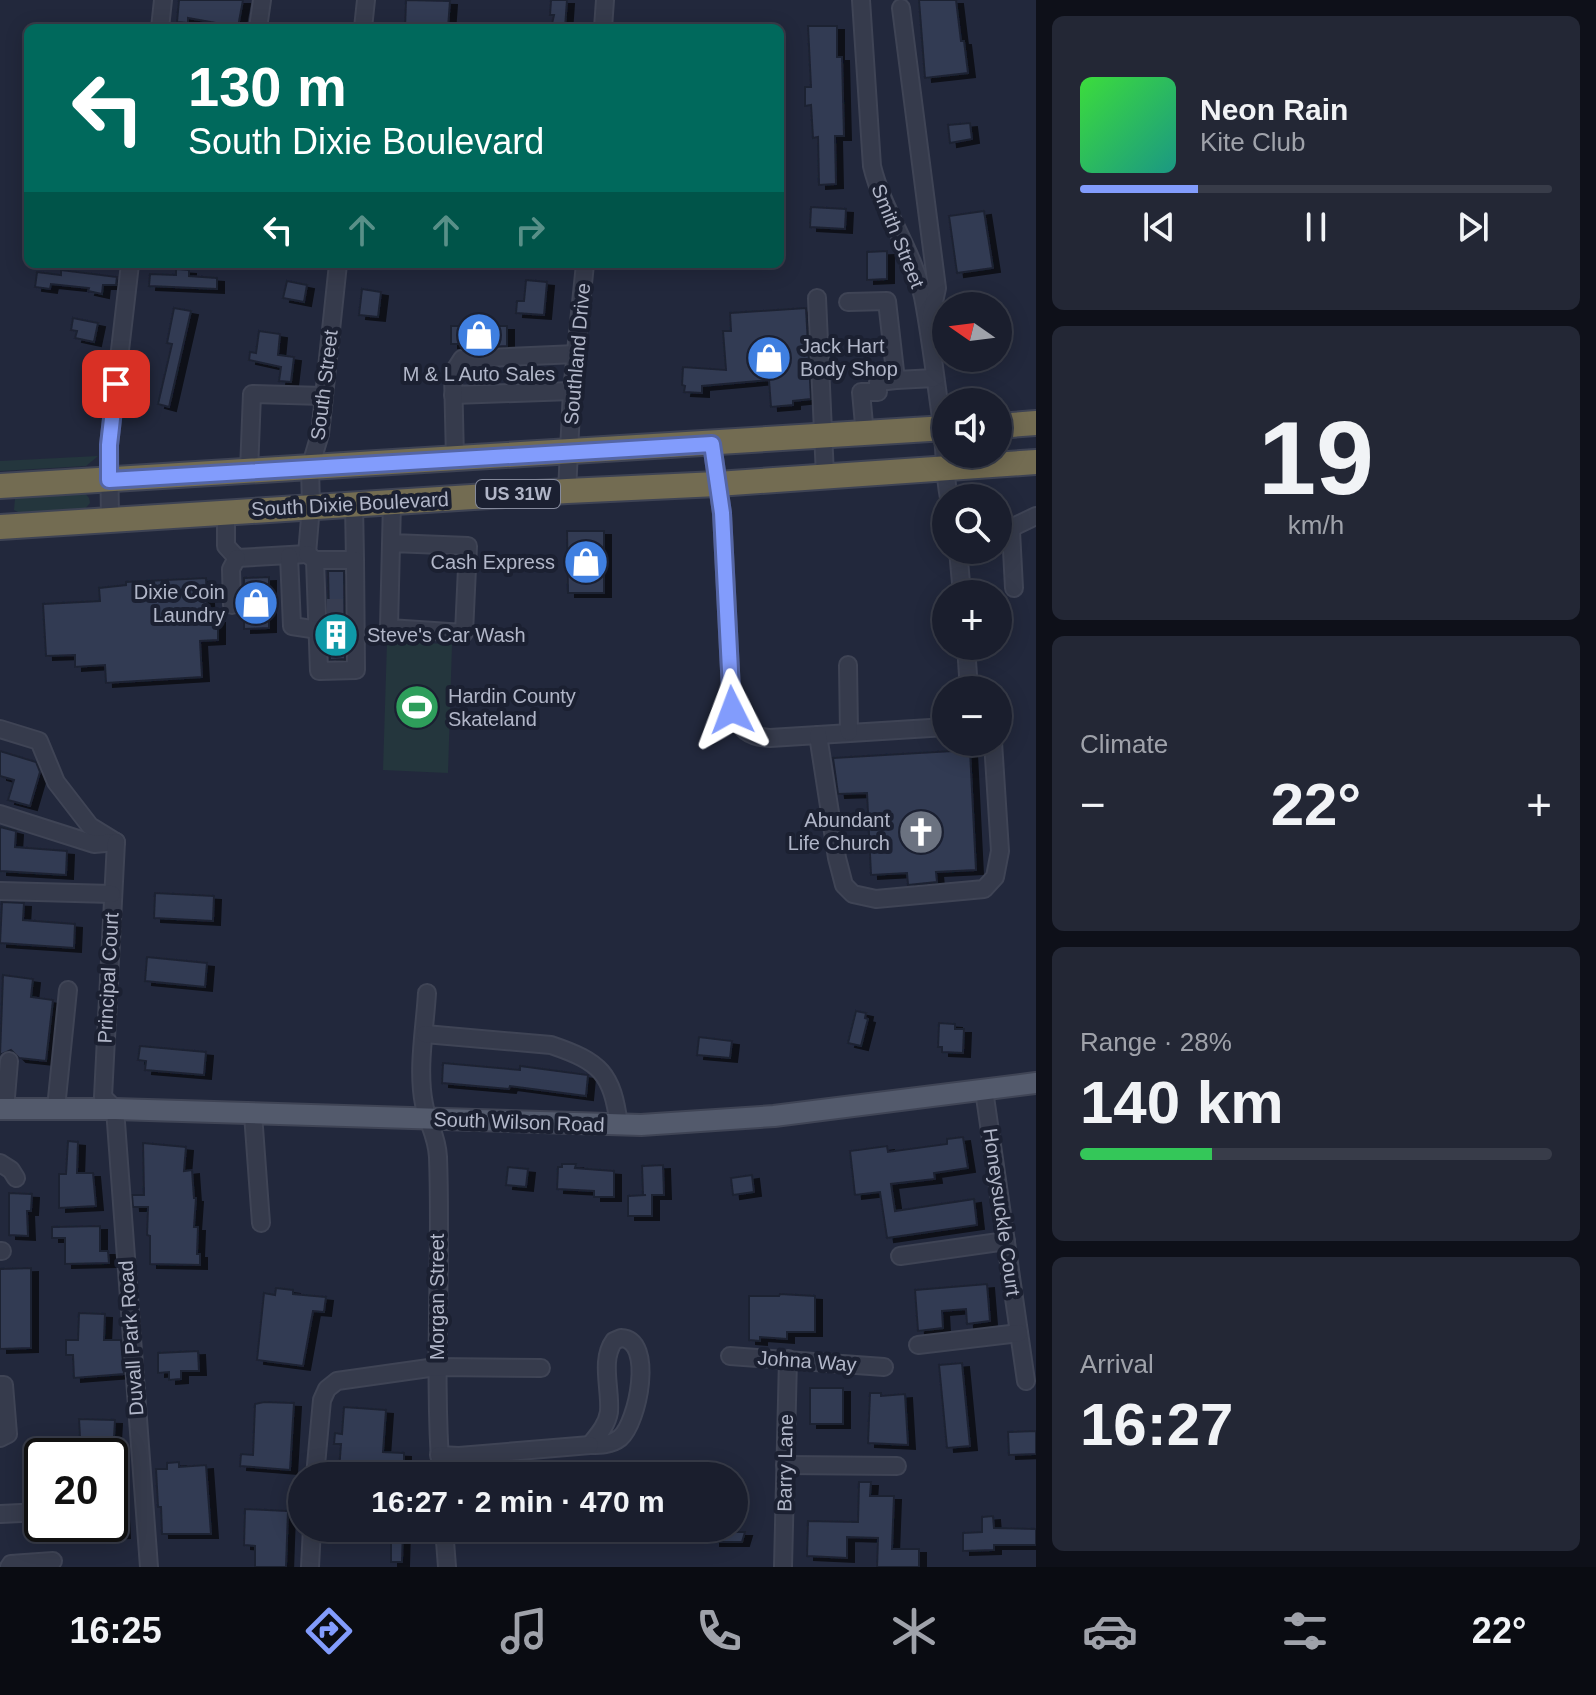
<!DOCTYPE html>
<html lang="en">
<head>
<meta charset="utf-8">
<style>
	body { margin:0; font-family:Arial,sans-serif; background:#232735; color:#f1f3f6; height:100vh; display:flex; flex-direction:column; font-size:30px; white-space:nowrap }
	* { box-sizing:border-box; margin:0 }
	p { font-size:26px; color:#9fa2aa }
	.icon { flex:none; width:44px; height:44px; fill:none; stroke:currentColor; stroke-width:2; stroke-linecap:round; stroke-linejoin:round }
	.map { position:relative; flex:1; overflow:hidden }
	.drawer { display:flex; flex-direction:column; gap:16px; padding:16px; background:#0e1019; width:560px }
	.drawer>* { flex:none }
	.banner { position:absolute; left:24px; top:24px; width:760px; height:244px; border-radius:12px; box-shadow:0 4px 20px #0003,0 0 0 2px #383c49; background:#00695c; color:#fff; overflow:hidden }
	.needle { width:52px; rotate:284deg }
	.controls { position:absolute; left:932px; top:292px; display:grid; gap:16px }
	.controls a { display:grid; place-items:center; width:80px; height:80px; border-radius:50%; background:#1a1e2d; box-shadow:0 4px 20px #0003,0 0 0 2px #383c49; font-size:40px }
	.speed { position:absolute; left:24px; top:1438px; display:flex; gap:16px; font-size:40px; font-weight:700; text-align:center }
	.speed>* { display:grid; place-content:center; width:104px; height:104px; border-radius:50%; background:#1a1e2d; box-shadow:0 4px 20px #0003,0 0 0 2px #383c49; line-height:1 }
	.speed .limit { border:4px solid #111; border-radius:12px; background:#fff; color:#111 }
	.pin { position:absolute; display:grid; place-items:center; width:68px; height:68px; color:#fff; margin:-34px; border-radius:16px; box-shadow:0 4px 12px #0006 }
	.me { position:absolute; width:88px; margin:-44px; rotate:357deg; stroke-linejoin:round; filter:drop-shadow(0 0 6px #0008) }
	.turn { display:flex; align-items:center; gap:28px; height:168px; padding:0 32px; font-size:36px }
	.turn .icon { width:104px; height:104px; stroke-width:2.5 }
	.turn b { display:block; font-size:56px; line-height:68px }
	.lanes { display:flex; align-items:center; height:76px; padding:0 32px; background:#0003; justify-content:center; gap:40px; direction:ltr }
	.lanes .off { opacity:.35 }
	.big { font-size:60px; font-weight:700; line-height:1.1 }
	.drawer .card { flex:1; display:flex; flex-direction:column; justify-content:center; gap:12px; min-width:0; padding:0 28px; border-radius:12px; background:#232735 }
	.drawer .dial { align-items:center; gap:0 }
	.dial b { font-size:104px; line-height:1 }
	.song { display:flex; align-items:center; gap:24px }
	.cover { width:96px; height:96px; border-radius:12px; background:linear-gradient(135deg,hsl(120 70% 55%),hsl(170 70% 35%)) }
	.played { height:8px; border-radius:4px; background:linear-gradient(90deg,#829cfc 25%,#383c49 25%) }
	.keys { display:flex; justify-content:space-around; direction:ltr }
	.heat { display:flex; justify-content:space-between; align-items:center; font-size:44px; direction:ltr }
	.charge { height:12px; border-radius:6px; background:linear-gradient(90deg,#34c759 28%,#383c49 0) }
	.trip { position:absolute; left:288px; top:1462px; width:460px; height:80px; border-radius:40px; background:#1a1e2d; box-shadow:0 4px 20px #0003,0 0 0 2px #383c49; font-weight:700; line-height:80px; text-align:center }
	.tabs { display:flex; height:128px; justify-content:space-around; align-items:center; background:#0a0c12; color:#9fa2aa }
	.tabs .icon { width:56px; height:56px }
	.tabs .active { color:#829cfc }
	.tabs b { font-size:36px; color:#f1f3f6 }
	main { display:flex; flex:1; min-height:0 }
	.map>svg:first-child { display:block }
	.green { fill:#24363d }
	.building { fill:#333b52; stroke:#1d2233; stroke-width:2; filter:url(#shadow) }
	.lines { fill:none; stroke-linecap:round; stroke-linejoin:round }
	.minor-tunnel { stroke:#373d51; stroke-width:16; stroke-dasharray:16 8; stroke-linecap:butt }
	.minor-casing { stroke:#3f4455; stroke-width:20 }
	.major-casing { stroke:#3f4455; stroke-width:24 }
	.highway-casing { stroke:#3e4354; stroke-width:28 }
	.minor { stroke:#363b4c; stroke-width:16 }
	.major { stroke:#535a6c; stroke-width:20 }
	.highway { stroke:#736c52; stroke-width:24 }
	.route-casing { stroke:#5465a4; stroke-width:20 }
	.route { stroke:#829cfc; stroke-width:14 }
	.labels { text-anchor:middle; stroke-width:8; stroke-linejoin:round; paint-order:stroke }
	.shield { fill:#1b2031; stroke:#84899b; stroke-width:2 }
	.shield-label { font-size:18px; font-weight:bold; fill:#b1b6c8 }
	.street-label { font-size:20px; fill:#b1b6c8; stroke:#1b2031 }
	.poi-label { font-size:20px; fill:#b1b6c8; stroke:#1b2031; text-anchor:start }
</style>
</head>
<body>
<main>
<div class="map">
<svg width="1036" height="1567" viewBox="0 0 1036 1567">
	<defs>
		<filter id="shadow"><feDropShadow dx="7" dy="4" stdDeviation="0" flood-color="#0009"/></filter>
	</defs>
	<rect width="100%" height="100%" fill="#22283c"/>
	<g class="green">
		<polygon points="98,456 86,466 0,471 0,461"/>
		<polygon points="83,491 89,498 90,503 83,511 22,514 14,510 15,499 19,495"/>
		<polygon points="387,642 452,644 448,773 383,770"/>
	</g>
	<g class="building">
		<polygon points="179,0 243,0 238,27 188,18 188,23 177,22"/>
		<polygon points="406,0 450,1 448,28 405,28"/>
		<polygon points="551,0 567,0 565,28 551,28 554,15 550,15"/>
		<polygon points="919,0 956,0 961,41 964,41 968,73 925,78"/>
		<polygon points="808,26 837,26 837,57 842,57 844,136 835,136 836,184 819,185 818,137 813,138 811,105 805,106 805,87 811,87"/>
		<polygon points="970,123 972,139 950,143 948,125"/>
		<polygon points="811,207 846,209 845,229 810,227"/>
		<polygon points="984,211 993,268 957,273 949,216"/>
		<polygon points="887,251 887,279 867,280 867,252"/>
		<polygon points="176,269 189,270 189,276 217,278 217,289 149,286 150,274 176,275"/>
		<polygon points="61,270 117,277 116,285 103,285 102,294 88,291 89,288 51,284 50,289 35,287 37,272 61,275"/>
		<polygon points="526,280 547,282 544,315 516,313 517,301 524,301"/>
		<polygon points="287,281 307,285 304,302 283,298"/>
		<polygon points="362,289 381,292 378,317 359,315"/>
		<polygon points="174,308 191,311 169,407 158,404 172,344 167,343"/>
		<polygon points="806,308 811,399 793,401 793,405 771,407 769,380 702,386 702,393 684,392 685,386 682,385 683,367 726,370 723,331 731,331 730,313"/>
		<polygon points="73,318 98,323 94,342 75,338 77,331 71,330"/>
		<polygon points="451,326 507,326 507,346 466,348 466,344 451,344"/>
		<polygon points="259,331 280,334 278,355 294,357 291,382 279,381 281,367 249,360 250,352 256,353"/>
		<polygon points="567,531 604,531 604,593 568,593"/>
		<polygon points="328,571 344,571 345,659 330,660"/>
		<polygon points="269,577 269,628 244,629 244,578"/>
		<polygon points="206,578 208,620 218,619 218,640 200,641 202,677 106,683 105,665 75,667 75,655 46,656 43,604 100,601 99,588 126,585 126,582"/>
		<polygon points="970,750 976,870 936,872 937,882 908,885 907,873 871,875 867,793 838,794 833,758"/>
		<polygon points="0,751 36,762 40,772 30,806 8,800 14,780 0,776"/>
		<polygon points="0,827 16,831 15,847 67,851 66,875 0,871"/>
		<polygon points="155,893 214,896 213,921 154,918"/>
		<polygon points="2,902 24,903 23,920 75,924 74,948 0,943"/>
		<polygon points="147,957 207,963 205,987 145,981"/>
		<polygon points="3,975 33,979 31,997 53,1000 46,1061 19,1058 11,1050 0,1055"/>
		<polygon points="856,1011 866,1013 865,1018 868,1019 861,1046 848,1043"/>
		<polygon points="939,1023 955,1024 955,1029 964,1029 963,1053 942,1052 942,1047 938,1047"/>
		<polygon points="699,1037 732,1041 730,1058 697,1055"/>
		<polygon points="140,1046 206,1052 204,1075 145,1070 146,1061 138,1060"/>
		<polygon points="443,1063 520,1070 520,1066 588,1075 586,1096 510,1086 509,1089 442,1083"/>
		<polygon points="963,1137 968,1168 934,1173 935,1179 891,1184 895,1211 974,1199 977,1225 887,1238 880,1192 855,1195 850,1151 887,1146 888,1152 947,1144 947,1139"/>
		<polygon points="68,1141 78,1142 77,1173 93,1173 96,1206 59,1208 59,1174 66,1174"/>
		<polygon points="143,1143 186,1147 184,1171 192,1170 194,1198 196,1198 194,1227 198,1227 197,1254 200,1254 200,1265 150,1264 150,1236 147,1235 148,1207 133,1207 132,1195 144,1195"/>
		<polygon points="562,1164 576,1164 575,1168 614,1171 614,1197 594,1197 594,1191 557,1189 558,1167 562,1167"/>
		<polygon points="663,1165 664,1195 652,1195 652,1216 628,1216 628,1196 646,1195 643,1195 642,1166"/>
		<polygon points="508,1167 528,1169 526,1187 506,1185"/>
		<polygon points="752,1175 754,1192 733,1195 731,1178"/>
		<polygon points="9,1193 32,1194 31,1211 27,1211 28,1236 9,1235"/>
		<polygon points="100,1226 100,1251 108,1251 109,1263 65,1264 65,1238 52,1238 52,1227"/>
		<polygon points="31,1268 31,1348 0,1349 0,1269"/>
		<polygon points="987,1284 990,1321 967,1324 966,1309 942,1311 943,1328 918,1331 915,1290"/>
		<polygon points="276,1288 293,1290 293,1294 326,1297 324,1312 313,1311 303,1366 257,1360 264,1293 275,1295"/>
		<polygon points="780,1294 815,1296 815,1332 787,1332 787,1339 760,1337 760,1341 749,1340 749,1296 779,1296"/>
		<polygon points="79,1313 105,1314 104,1340 121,1340 124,1374 74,1378 73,1355 66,1355 66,1340 78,1340"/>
		<polygon points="198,1351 199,1371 181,1371 181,1379 169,1380 169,1372 158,1373 158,1353"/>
		<polygon points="962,1363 970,1446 947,1448 939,1365"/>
		<rect x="810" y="1388" width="33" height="36"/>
		<polygon points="870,1393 881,1393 881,1396 905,1394 908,1445 868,1443"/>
		<polygon points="264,1402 294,1403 290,1470 240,1466 241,1454 253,1455 255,1404"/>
		<polygon points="344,1407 386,1410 383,1452 404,1453 404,1475 339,1470 341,1444 334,1444 335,1433 342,1434"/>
		<polygon points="79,1419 115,1420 113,1455 81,1456"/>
		<polygon points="1036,1431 1036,1454 1009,1455 1008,1432"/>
		<polygon points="110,1459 119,1459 123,1534 110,1535"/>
		<polygon points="179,1462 179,1467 206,1465 211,1534 162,1534 161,1507 158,1507 156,1469 167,1469 167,1463"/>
		<polygon points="859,1482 871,1482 870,1496 894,1496 892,1549 919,1549 919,1567 877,1567 878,1538 847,1537 847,1558 807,1556 808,1521 858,1522"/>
		<polygon points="245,1509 288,1511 286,1567 255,1567 255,1546 244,1545"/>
		<polygon points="993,1516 994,1528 1036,1529 1036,1545 994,1545 994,1550 963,1551 963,1533 982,1532 982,1517"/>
		<polygon points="391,1528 403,1528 402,1562 391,1562"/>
		<polygon points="713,1532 745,1532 742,1542 713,1542"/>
	</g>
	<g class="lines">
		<polyline class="minor-tunnel" points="327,607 347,607"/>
		<g class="minor-casing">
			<g id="minor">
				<path d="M861 0 872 166C883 212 913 250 923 297 931 339 936 383 942 425 945 449 944 473 949 498"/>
				<polyline points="901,8 937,288 930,320"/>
				<polyline points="160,28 163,0"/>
				<polyline points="258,28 262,0"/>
				<polyline points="363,28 366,0"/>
				<polyline points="603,28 605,0"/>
				<polyline points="817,298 825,476"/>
				<polyline points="848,302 887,301 896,380 878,382 878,392 861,392 865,435"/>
				<polyline points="896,380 935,378"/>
				<polyline points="453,395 572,391"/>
				<path d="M712 444 722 513 732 710C741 730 748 737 770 738L946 727"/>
				<polyline points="455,459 453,373 462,359 576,354"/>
				<polyline points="249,471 252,394 323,396"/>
				<polyline points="567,491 572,391 585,264"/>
				<polyline points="354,504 355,560"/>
				<polyline points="226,512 226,546 237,558 307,554 311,506 310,468 320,434 338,264"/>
				<polyline points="110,519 109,445 130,264"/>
				<polyline points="392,543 468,546 464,633 389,628 392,502"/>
				<polyline points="958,550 962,594"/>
				<polyline points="307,554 315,560 355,560 356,670 319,671 315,560"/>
				<polyline points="289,556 292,626 318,630"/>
				<polyline points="1014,588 1011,531 1015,526 1036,516"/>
				<polyline points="232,605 231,569 237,558"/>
				<polyline points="966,646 969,690"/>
				<polyline points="848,665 849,732"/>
				<polyline points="0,729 39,741 56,782 90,826 116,842"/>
				<polyline points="818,735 837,858 844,885 853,894 876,899 984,889 995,877 1000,851 993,742"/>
				<polyline points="0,814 94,844 116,842"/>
				<polyline points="116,842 103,1097 115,1109 149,1567"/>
				<polyline points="0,891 112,894"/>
				<path d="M427 993C425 1028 417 1069 424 1104 427 1122 437 1135 438 1157 442 1263 433 1370 441 1476"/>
				<path d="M425 1034 551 1045C601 1062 612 1073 619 1125"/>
				<polyline points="984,1090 1026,1381"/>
				<polyline points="56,1108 68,990"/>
				<polyline points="5,1109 9,1061"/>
				<polyline points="253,1114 261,1223"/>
				<polyline points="0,1163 11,1170 16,1178"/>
				<polyline points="0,1251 2,1251"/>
				<polyline points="900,1256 1006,1241"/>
				<path d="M621 1338C655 1339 638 1423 620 1438 611 1445 600 1445 590 1445 598 1435 607 1425 609 1412 611 1390 600 1360 614 1341Z"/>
				<polyline points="918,1345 1019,1333"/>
				<polyline points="730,1356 884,1367"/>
				<polyline points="0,1385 4,1385 8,1434 0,1438"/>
				<polyline points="439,1455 459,1456 590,1445"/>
				<polyline points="785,1465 897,1466"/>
				<polyline points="315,1476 322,1400 327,1389 337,1381 436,1367 541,1368"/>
				<polyline points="0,1514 42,1512"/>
				<polyline points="444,1528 447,1567"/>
				<polyline points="9,1567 11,1564 53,1561"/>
				<polyline points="310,1567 312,1528"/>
				<polyline points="783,1567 788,1359"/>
			</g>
		</g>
		<g class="major-casing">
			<polyline id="major" points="0,1109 115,1109 641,1125 774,1116 1036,1083"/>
		</g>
		<g class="highway-casing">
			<g id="highway">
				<polyline points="998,426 1036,423"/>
				<polyline points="0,486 946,428"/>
				<polyline points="0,527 567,491 717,484 1036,462"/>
			</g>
		</g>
		<use href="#minor" class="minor"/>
		<use href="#major" class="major"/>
		<use href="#highway" class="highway"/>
	</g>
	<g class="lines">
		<g class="route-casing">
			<polyline id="route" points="116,384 109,445 109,480 712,444 722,513 732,710"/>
		</g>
		<use href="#route" class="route"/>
	</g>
	<defs>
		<g id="shop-disc" transform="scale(2.3)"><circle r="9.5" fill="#3f7fe0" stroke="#1b2031"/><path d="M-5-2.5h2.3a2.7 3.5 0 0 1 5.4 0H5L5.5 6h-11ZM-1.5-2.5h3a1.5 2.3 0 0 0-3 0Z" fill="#fff"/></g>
		<g id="building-disc" transform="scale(2.3)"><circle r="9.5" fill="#0f9aa8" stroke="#1b2031"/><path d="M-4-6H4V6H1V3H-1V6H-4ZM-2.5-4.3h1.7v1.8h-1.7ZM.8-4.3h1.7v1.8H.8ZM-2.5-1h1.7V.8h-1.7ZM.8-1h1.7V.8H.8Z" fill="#fff"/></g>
		<g id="stadium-disc" transform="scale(2.3)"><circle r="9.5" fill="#2e9e5b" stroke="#1b2031"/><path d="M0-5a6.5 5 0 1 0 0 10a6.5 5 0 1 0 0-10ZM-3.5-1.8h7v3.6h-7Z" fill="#fff"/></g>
		<g id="church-disc" transform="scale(2.3)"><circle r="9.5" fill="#6b7280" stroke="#1b2031"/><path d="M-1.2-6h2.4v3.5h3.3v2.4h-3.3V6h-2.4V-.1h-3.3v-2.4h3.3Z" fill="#fff"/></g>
	</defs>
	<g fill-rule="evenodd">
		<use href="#shop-disc" x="479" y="335"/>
		<use href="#shop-disc" x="769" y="358"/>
		<use href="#shop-disc" x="586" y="562"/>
		<use href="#shop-disc" x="256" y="603"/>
		<use href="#building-disc" x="336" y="635"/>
		<use href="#stadium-disc" x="417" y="707"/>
		<use href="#church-disc" x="921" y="832"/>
	</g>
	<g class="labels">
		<rect class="shield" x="476" y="480" width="84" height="28" rx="6"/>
		<g class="shield-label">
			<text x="518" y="500">US 31W</text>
		</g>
		<g class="street-label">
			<text transform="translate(898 236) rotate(68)" y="7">Smith Street</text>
			<text transform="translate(577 354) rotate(-85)" y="7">Southland Drive</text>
			<text transform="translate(324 385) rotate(-83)" y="7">South Street</text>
			<text transform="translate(350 504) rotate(-3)" y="7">South Dixie Boulevard</text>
			<text transform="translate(108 978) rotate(-87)" y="7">Principal Court</text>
			<text transform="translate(519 1122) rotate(2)" y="7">South Wilson Road</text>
			<text transform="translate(1002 1212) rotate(82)" y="7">Honeysuckle Court</text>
			<text transform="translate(437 1297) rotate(-90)" y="7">Morgan Street</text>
			<text transform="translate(131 1338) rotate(-94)" y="7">Duvall Park Road</text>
			<text transform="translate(807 1361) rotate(4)" y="7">Johna Way</text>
			<text transform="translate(785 1463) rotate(-89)" y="7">Barry Lane</text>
		</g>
		<g class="poi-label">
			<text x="800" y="353">Jack Hart<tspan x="800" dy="23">Body Shop</tspan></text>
			<text x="479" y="381" text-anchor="middle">M &amp; L Auto Sales</text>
			<text x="555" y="569" text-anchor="end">Cash Express</text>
			<text x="225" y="599" text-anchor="end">Dixie Coin<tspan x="225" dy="23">Laundry</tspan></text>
			<text x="367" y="642">Steve's Car Wash</text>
			<text x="448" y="703">Hardin County<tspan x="448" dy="23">Skateland</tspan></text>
			<text x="890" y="827" text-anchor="end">Abundant<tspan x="890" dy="23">Life Church</tspan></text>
		</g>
	</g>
</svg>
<div class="controls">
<a><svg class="needle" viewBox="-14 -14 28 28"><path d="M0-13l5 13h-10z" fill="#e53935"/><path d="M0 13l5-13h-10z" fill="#9fa2aa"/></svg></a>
<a><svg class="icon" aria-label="sound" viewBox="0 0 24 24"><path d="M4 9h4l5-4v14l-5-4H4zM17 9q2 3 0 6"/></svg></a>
<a><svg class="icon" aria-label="search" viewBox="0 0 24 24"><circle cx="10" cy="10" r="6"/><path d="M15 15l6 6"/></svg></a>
<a>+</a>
<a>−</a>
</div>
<div class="speed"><div class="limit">20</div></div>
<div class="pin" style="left:116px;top:384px;background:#d93025"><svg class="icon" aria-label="arrive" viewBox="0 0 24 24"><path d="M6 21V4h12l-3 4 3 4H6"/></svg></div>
<svg class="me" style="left:732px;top:710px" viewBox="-20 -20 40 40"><path d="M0-17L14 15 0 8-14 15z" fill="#829cfc" stroke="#fff" stroke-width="4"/></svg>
<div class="trip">16:27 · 2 min · 470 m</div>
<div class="banner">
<div class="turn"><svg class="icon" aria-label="left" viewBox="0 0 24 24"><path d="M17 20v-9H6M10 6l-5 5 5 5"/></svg><div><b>130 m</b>South Dixie Boulevard</div></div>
<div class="lanes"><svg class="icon" aria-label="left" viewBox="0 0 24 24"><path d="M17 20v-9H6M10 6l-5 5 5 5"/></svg><svg class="icon off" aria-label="ahead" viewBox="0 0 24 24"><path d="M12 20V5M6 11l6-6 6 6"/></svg><svg class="icon off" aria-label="ahead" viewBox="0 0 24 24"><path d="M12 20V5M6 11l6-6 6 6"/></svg><svg class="icon off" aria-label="right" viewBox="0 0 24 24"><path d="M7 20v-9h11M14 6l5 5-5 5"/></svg></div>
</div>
</div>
<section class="drawer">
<div class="card">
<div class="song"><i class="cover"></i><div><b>Neon Rain</b><p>Kite Club</p></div></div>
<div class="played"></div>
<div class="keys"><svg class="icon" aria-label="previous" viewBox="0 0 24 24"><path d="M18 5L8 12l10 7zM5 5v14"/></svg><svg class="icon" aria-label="pause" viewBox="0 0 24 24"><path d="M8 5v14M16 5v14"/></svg><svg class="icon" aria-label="next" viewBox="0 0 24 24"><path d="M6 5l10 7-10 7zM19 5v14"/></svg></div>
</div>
<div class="card dial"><b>19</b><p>km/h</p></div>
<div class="card"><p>Climate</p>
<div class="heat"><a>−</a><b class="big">22°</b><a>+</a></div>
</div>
<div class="card"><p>Range · 28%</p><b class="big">140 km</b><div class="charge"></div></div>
<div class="card"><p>Arrival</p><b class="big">16:27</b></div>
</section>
</main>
<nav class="tabs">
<b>16:25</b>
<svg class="icon active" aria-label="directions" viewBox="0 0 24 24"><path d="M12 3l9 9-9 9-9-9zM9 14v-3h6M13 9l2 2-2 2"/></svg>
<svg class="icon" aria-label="music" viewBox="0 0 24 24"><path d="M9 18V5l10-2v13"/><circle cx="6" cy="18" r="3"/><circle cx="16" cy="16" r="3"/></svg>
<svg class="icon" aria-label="phone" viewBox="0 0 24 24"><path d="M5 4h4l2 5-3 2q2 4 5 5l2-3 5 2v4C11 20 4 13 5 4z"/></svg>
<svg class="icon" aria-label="climate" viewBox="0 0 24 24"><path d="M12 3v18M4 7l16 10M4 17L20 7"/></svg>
<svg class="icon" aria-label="car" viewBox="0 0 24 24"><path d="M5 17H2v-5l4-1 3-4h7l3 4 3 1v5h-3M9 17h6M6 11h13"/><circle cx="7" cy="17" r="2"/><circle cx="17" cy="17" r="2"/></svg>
<svg class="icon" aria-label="filters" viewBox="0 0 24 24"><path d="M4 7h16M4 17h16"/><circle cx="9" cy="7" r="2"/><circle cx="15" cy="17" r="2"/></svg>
<b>22°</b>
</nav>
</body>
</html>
